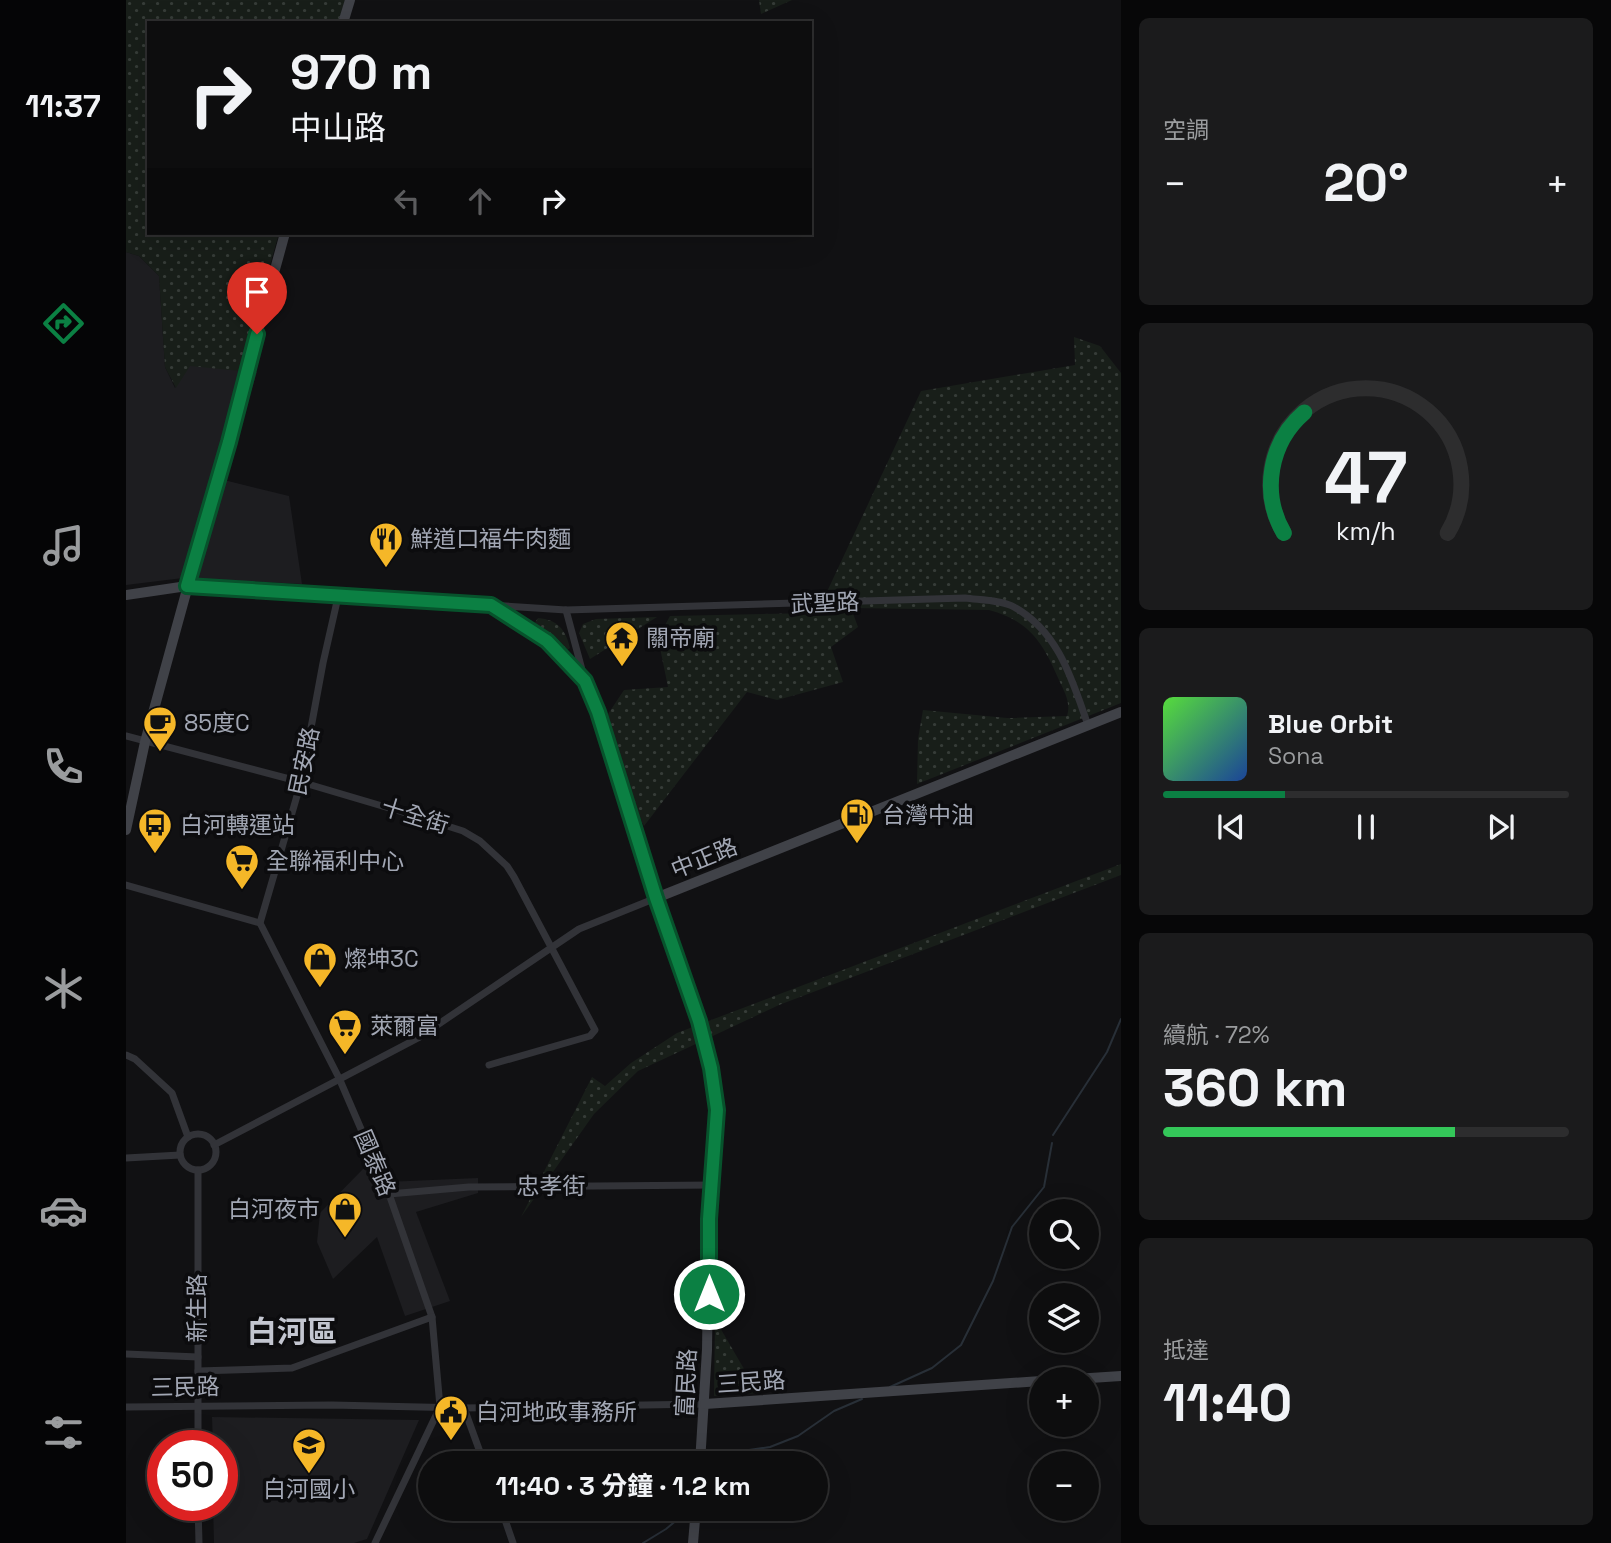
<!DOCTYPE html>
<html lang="zh-TW">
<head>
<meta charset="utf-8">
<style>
	body { margin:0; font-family:"Space Grotesk","Noto Sans TC",sans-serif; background:#1b1b1c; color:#f1f3f6; height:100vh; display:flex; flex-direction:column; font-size:26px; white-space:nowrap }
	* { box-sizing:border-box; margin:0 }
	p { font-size:23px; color:#9a9c9e }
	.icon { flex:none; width:38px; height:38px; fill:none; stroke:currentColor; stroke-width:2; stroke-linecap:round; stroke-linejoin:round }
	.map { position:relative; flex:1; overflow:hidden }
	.drawer { display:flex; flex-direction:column; gap:18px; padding:18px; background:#070708; width:490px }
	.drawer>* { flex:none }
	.hud { position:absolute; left:21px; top:21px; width:665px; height:214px; border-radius:0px; box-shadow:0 7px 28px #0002,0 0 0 2px #2d2d2e; background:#0d0d0e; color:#f1f3f6; overflow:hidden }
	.tools { position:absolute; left:903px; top:1199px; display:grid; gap:14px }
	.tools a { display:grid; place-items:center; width:70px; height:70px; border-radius:50%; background:#0d0d0e; box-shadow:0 7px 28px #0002,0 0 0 2px #2d2d2e; font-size:35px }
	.speed { position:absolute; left:21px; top:1430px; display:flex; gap:14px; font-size:35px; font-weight:700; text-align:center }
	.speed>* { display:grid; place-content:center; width:91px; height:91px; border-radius:50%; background:#0d0d0e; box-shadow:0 7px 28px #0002,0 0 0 2px #2d2d2e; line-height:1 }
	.speed .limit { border:10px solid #d22; background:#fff; color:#111 }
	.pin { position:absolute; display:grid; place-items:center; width:60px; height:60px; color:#fff; margin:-72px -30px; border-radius:50% 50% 50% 0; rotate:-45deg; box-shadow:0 0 7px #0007 }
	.pin .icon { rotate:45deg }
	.me { position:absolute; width:77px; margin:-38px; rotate:0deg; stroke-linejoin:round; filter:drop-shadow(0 0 5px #0008) }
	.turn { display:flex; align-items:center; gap:24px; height:147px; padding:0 28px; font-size:32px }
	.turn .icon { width:91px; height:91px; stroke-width:2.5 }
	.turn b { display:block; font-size:49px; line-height:60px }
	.lanes { display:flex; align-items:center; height:66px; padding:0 28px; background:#0003; justify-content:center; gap:35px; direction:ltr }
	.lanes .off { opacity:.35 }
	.big { font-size:52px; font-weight:700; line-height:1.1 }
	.drawer .widget { flex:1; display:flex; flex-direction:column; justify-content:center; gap:10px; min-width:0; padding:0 24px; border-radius:10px; background:#1b1b1c }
	.drawer .dial { align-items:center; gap:0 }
	.dial svg { height:182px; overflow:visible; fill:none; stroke:#2d2d2e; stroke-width:7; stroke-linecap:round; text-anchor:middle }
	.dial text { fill:#f1f3f6; stroke:none }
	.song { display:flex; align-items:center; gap:21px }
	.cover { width:84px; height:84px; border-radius:10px; background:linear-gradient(135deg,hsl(110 70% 55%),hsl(220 70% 35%)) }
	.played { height:7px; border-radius:4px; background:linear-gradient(90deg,#0b8043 30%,#2d2d2e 30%) }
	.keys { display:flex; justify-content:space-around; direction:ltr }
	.heat { display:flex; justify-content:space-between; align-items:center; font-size:38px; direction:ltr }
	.charge { height:10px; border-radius:5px; background:linear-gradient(90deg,#34c759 72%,#2d2d2e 0) }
	.trip { position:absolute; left:292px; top:1451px; width:410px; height:70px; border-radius:35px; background:#0d0d0e; box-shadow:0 7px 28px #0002,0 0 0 2px #2d2d2e; font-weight:700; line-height:70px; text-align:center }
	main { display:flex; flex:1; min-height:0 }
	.dock { display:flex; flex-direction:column; width:126px; justify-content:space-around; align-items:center; background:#050506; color:#9a9c9e }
	.dock .icon { width:49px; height:49px }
	.dock .on { color:#0b8043 }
	.dock b { font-size:32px; color:#f1f3f6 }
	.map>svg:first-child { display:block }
	.built { fill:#1d1d20 }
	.grass { fill:url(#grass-dots) }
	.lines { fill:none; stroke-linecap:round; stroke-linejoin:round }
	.stream { stroke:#282f37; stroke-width:2 }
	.street { stroke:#323338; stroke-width:7 }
	.secondary { stroke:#404248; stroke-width:10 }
	.route-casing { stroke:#07532c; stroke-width:18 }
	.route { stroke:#0b8043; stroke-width:12 }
	.labels { text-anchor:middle; stroke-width:7; stroke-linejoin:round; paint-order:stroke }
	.poi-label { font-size:23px; fill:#a2a7b4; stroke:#0c0c0e; text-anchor:start }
	.street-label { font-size:23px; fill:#a2a7b4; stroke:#0c0c0e }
	.district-label { font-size:30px; font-weight:bold; fill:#c3c6d0; stroke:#0c0c0e }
</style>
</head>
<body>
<main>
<nav class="dock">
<b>11:37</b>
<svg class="icon on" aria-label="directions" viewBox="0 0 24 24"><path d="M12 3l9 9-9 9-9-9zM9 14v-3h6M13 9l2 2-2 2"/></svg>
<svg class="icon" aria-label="music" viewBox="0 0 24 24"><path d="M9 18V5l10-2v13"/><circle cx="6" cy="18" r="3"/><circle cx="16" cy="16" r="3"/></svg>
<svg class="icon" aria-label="phone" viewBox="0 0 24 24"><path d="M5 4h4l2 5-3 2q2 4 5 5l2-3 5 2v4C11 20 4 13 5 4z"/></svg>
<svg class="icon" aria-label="climate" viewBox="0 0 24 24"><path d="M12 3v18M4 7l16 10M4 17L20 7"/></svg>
<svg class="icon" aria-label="car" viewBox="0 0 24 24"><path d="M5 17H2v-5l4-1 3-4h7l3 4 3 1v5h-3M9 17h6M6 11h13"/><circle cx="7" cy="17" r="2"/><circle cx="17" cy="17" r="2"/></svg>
<svg class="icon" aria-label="filters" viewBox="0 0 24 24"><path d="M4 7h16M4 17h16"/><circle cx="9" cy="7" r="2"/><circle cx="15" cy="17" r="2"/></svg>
</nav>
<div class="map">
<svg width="995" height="1543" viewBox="0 0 995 1543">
	<defs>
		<pattern id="grass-dots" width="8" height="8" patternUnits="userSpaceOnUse" patternTransform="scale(1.75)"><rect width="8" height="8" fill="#181e19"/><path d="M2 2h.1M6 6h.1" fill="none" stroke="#363c38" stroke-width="1.8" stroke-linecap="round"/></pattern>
	</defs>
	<rect width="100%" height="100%" fill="#111113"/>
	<g class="built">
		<polygon points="0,252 13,256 33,276 39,367 49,388 64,365 131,372 98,480 163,496 176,584 57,578 0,585"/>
		<polygon points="252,1163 260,1182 352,1178 352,1193 290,1212 324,1301 279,1316 251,1237 207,1279 191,1242 194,1213 237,1169"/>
		<polygon points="86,1417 293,1420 241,1539 228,1543 88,1543 87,1505 96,1505 96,1446 87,1445"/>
	</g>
	<g class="grass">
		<polygon points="0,0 219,0 212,23 23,23 23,233 153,233 114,371 64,366 50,388 39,367 33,276 13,256 0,252"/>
		<polygon points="633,0 666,0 635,14"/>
		<path d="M948 337 974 346 995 373V703L791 784 792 739 797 710 881 718 941 716C945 703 939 693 933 680 917 643 904 621 863 610L725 608 732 627 705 647 717 682 651 700 621 692 518 826 489 764 478 720 498 690 542 687 532 638 544 616 691 613 795 391 949 365Z"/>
		<polygon points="531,617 464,659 453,633 457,624 470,619"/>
		<path d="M412 618C432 620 439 629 444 648L440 651 408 624Z"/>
		<polygon points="995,864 995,875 653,1005 512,1071 468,1114 395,1217 466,1077 479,1086 505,1063 551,1033"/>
		<polygon points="589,1319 632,1393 588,1396"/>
	</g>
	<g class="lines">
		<g class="stream">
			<polyline points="927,1135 981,1052 995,1019"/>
			<polyline points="764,1387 806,1368 835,1345 867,1281 886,1227 918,1187 926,1143"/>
			<polyline points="611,1463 623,1450 644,1447 672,1436 708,1411 736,1399"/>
			<polyline points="517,1543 540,1529 564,1509"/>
		</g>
		<g class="street">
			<path d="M365 605 440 610 839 598C854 600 876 600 888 607 933 632 946 680 962 725"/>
			<polyline points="440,610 459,681"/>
			<polyline points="0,736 175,782 290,816 337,831 354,841 381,866 388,877 469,1030 464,1036 363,1065"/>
			<polyline points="0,885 134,923 213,1078 263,1194 306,1317 314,1407 249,1543"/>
			<polyline points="134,923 175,782 197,663 212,597"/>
			<polyline points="0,1055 9,1059 46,1093 62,1137"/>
			<circle cx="72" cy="1152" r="18"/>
			<polyline points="88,1145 292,1038 453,929 530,898"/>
			<polyline points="0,1158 54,1155"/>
			<polyline points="263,1194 343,1187 587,1185"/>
			<polyline points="0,1354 72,1357"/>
			<polyline points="72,1371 166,1368 306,1317"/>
			<polyline points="0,1407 206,1405 338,1408 579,1404"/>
			<polyline points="338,1408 358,1463"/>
			<polyline points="72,1446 72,1170"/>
			<polyline points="72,1505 73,1543"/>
			<polyline points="375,1508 387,1543"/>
		</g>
		<g class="secondary">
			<polyline points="217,23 224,0"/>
			<polyline points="0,595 61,586 365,605 421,641 459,681 472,712 530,898 573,1021 585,1068 591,1110 583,1219 581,1350 574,1463"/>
			<polyline points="0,830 19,742 159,233"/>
			<polyline points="530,898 995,712"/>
			<polyline points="949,1379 995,1376"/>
			<polyline points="579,1404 915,1381"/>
			<polyline points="567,1543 570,1508"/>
		</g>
	</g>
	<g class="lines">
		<g class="route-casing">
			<polyline id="route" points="131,334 103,442 61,586 365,605 421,641 459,681 472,712 530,898 573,1021 585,1068 591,1110 583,1219 583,1294"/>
		</g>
		<use href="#route" class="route"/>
	</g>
	<defs>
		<g id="restaurant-pin" transform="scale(1.75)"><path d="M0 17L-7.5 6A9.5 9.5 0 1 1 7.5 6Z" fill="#f5b728" stroke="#0c0c0e"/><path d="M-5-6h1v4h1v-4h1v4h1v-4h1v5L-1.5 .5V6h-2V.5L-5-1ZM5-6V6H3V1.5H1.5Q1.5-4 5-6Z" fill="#111"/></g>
		<g id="temple-pin" transform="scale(1.75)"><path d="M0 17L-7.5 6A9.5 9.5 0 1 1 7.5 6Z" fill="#f5b728" stroke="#0c0c0e"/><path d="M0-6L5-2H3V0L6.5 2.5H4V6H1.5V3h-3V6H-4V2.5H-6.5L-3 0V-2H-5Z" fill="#111"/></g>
		<g id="cafe-pin" transform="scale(1.75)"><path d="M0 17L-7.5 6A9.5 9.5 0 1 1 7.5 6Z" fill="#f5b728" stroke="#0c0c0e"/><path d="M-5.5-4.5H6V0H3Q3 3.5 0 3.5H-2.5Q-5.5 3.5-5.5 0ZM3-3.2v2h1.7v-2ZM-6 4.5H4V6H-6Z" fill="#111"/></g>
		<g id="fuel-pin" transform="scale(1.75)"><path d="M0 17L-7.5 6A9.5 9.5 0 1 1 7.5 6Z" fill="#f5b728" stroke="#0c0c0e"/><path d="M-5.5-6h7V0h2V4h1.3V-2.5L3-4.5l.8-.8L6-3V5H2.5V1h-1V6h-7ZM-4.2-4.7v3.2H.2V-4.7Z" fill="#111"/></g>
		<g id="bus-pin" transform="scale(1.75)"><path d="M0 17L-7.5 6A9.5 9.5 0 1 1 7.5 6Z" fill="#f5b728" stroke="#0c0c0e"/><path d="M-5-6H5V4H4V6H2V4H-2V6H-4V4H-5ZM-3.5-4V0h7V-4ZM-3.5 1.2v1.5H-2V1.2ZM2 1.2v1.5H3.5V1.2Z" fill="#111"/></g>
		<g id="supermarket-pin" transform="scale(1.75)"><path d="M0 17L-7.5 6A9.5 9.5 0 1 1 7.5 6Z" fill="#f5b728" stroke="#0c0c0e"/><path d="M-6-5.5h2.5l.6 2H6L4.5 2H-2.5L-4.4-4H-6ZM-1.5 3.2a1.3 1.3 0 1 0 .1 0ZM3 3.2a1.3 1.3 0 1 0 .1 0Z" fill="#111"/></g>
		<g id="shop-pin" transform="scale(1.75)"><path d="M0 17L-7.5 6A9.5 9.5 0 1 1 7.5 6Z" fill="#f5b728" stroke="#0c0c0e"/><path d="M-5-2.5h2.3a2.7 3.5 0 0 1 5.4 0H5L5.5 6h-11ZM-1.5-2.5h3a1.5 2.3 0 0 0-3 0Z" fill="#111"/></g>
		<g id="civic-pin" transform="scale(1.75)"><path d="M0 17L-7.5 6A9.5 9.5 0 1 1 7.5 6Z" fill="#f5b728" stroke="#0c0c0e"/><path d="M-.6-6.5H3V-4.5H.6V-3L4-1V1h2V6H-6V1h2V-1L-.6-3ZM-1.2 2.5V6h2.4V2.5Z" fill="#111"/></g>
		<g id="school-pin" transform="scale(1.75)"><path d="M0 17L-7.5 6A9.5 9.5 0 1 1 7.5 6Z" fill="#f5b728" stroke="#0c0c0e"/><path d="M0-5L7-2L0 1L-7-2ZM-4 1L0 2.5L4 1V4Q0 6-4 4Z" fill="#111"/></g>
	</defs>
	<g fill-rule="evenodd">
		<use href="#restaurant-pin" x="260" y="539"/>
		<use href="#temple-pin" x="496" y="638"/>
		<use href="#cafe-pin" x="34" y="723"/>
		<use href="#fuel-pin" x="731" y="815"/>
		<use href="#bus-pin" x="29" y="825"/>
		<use href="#supermarket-pin" x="116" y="861"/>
		<use href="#shop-pin" x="194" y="959"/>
		<use href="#supermarket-pin" x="219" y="1026"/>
		<use href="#shop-pin" x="219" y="1209"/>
		<use href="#civic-pin" x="325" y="1412"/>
		<use href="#school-pin" x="183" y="1445"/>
	</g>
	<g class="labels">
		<g class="poi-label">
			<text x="284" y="547">鮮道口福牛肉麵</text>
			<text x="520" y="646">關帝廟</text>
			<text x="58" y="731">85度C</text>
			<text x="756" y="823">台灣中油</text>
			<text x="54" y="833">白河轉運站</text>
			<text x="140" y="869">全聯福利中心</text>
			<text x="218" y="967">燦坤3C</text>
			<text x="244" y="1034">萊爾富</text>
			<text x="194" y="1217" text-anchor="end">白河夜市</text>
			<text x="350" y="1420">白河地政事務所</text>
			<text x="183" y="1497" text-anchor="middle">白河國小</text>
		</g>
		<g class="street-label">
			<text transform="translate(699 603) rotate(-2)" y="8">武聖路</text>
			<text transform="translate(178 761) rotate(-78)" y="8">民安路</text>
			<text transform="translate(289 816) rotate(17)" y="8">十全街</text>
			<text transform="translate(578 858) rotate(-22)" y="8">中正路</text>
			<text transform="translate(249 1163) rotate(67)" y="8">國泰路</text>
			<text x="425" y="1194">忠孝街</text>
			<text transform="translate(71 1308) rotate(-90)" y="8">新生路</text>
			<text transform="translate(625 1382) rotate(-4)" y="8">三民路</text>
			<text transform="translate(560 1383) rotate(-87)" y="8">富民路</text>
			<text transform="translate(59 1387) rotate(-1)" y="8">三民路</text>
		</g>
		<g class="district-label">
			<text x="166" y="1342">白河區</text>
		</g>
	</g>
</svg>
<div class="tools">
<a><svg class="icon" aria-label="search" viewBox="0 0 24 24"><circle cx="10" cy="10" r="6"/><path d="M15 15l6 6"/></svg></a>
<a><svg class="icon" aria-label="layers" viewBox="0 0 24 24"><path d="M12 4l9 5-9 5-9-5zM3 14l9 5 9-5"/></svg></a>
<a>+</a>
<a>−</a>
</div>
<div class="speed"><div class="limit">50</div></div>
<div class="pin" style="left:131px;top:334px;background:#d93025"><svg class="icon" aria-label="arrive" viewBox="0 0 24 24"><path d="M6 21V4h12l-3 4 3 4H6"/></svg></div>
<svg class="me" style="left:583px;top:1294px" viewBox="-20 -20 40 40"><circle r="17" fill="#0b8043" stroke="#fff" stroke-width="3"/><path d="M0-11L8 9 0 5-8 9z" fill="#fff"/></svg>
<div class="trip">11:40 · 3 分鐘 · 1.2 km</div>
<div class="hud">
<div class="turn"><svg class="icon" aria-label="right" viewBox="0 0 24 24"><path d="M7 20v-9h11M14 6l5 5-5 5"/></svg><div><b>970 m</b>中山路</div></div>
<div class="lanes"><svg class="icon off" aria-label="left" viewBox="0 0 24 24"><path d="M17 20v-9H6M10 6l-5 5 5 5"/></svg><svg class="icon off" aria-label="ahead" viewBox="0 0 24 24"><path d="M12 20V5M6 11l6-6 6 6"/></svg><svg class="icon" aria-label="right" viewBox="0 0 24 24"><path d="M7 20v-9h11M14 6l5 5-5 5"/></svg></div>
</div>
</div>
<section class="drawer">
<div class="widget"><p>空調</p>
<div class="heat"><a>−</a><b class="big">20°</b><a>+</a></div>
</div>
<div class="widget dial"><svg viewBox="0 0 100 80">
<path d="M14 69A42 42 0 1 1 86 69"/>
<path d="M14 69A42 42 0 0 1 23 16" stroke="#0b8043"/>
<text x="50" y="56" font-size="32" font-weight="700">47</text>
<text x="50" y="72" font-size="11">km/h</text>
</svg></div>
<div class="widget">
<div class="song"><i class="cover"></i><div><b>Blue Orbit</b><p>Sona</p></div></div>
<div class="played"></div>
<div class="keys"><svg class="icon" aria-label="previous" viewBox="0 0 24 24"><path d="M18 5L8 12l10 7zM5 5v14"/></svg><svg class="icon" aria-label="pause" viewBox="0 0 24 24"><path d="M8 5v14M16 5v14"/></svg><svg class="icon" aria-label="next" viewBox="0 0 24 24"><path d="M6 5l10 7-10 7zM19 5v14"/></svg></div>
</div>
<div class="widget"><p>續航 · 72%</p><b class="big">360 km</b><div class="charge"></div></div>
<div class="widget"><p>抵達</p><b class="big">11:40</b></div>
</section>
</main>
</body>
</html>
